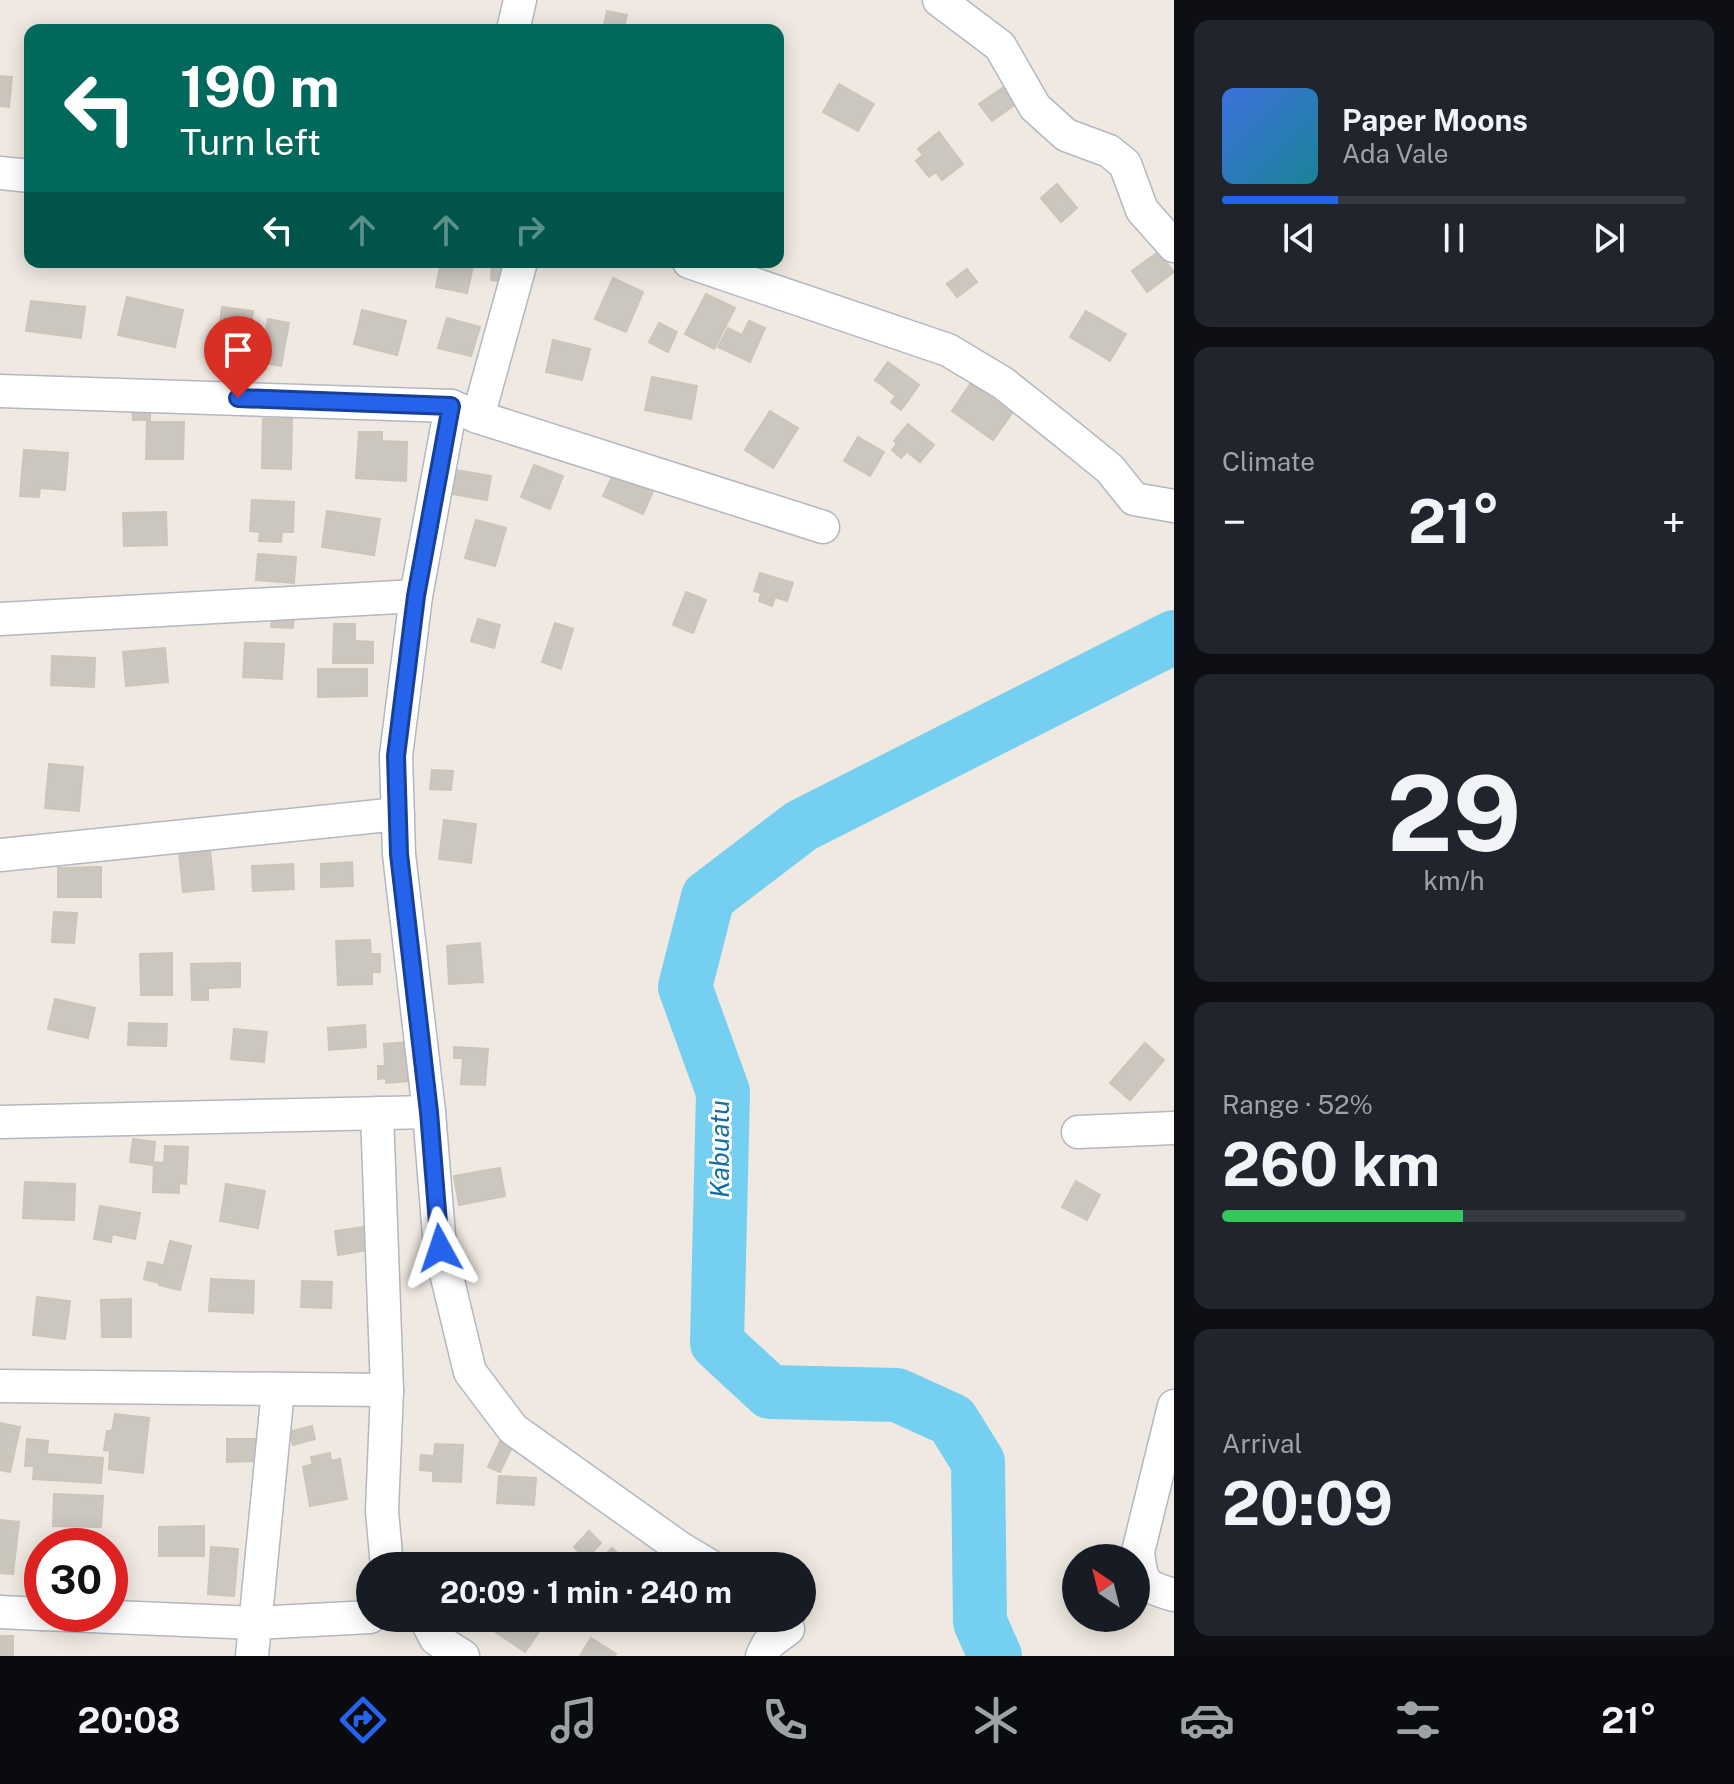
<!DOCTYPE html>
<html lang="en">
<head>
<meta charset="utf-8">
<style>
	body { margin:0; font-family:"Public Sans",sans-serif; background:#20242c; color:#f1f3f6; height:100vh; display:flex; flex-direction:column; font-size:30px; white-space:nowrap }
	* { box-sizing:border-box; margin:0 }
	p { font-size:26px; color:#9ea1a6 }
	.icon { flex:none; width:44px; height:44px; fill:none; stroke:currentColor; stroke-width:2; stroke-linecap:round; stroke-linejoin:round }
	.map { position:relative; flex:1; overflow:hidden }
	.side { display:flex; flex-direction:column; gap:20px; padding:20px; background:#0d0f14; width:560px }
	.side>* { flex:none }
	.banner { position:absolute; left:24px; top:24px; width:760px; height:244px; border-radius:16px; box-shadow:0 4px 20px #0003; background:#00695c; color:#fff; overflow:hidden }
	.needle { width:52px; rotate:325deg }
	.fabs { position:absolute; left:1062px; top:1544px; display:grid; gap:16px }
	.fabs a { display:grid; place-items:center; width:88px; height:88px; border-radius:50%; background:#171b24; box-shadow:0 4px 20px #0003; font-size:40px }
	.speed { position:absolute; left:24px; top:1528px; display:flex; gap:16px; font-size:40px; font-weight:700; text-align:center }
	.speed>* { display:grid; place-content:center; width:104px; height:104px; border-radius:50%; background:#171b24; box-shadow:0 4px 20px #0003; line-height:1 }
	.speed .limit { border:12px solid #d22; background:#fff; color:#111 }
	.pin { position:absolute; display:grid; place-items:center; width:68px; height:68px; color:#fff; margin:-82px -34px; border-radius:50% 50% 50% 0; rotate:-45deg; box-shadow:0 0 8px #0007 }
	.pin .icon { rotate:45deg }
	.me { position:absolute; width:88px; margin:-44px; rotate:355deg; stroke-linejoin:round; filter:drop-shadow(0 0 6px #0008) }
	.turn { display:flex; align-items:center; gap:28px; height:168px; padding:0 24px; font-size:36px }
	.turn .icon { width:104px; height:104px; stroke-width:2.5 }
	.turn b { display:block; font-size:56px; line-height:68px }
	.lanes { display:flex; align-items:center; height:76px; padding:0 24px; background:#0003; justify-content:center; gap:40px; direction:ltr }
	.lanes .off { opacity:.35 }
	.big { font-size:60px; font-weight:700; line-height:1.1 }
	.side .widget { flex:1; display:flex; flex-direction:column; justify-content:center; gap:12px; min-width:0; padding:0 28px; border-radius:16px; background:#20242c }
	.side .dial { align-items:center; gap:0 }
	.dial b { font-size:104px; line-height:1 }
	.song { display:flex; align-items:center; gap:24px }
	.cover { width:96px; height:96px; border-radius:12px; background:linear-gradient(135deg,hsl(220 70% 55%),hsl(190 70% 35%)) }
	.played { height:8px; border-radius:4px; background:linear-gradient(90deg,#2563eb 25%,#363941 25%) }
	.keys { display:flex; justify-content:space-around; direction:ltr }
	.heat { display:flex; justify-content:space-between; align-items:center; font-size:44px; direction:ltr }
	.charge { height:12px; border-radius:6px; background:linear-gradient(90deg,#34c759 52%,#363941 0) }
	.trip { position:absolute; left:356px; top:1552px; width:460px; height:80px; border-radius:40px; background:#171b24; box-shadow:0 4px 20px #0003; font-weight:700; line-height:80px; text-align:center }
	.dock { display:flex; height:128px; justify-content:space-around; align-items:center; background:#090b0e; color:#9ea1a6 }
	.dock .icon { width:56px; height:56px }
	.dock .on { color:#2563eb }
	.dock b { font-size:36px; color:#f1f3f6 }
	main { display:flex; flex:1; min-height:0 }
	.map>svg:first-child { display:block }
	.lines { fill:none; stroke-linecap:round; stroke-linejoin:round }
	.river { stroke:#75cff0; stroke-width:54 }
	.building { fill:#cbc7bf; stroke:#cbc5ba; stroke-width:2 }
	.minor-casing { stroke:#b4b7c1; stroke-width:35 }
	.minor { stroke:#fff; stroke-width:32 }
	.route-casing { stroke:#184099; stroke-width:20 }
	.route { stroke:#2563eb; stroke-width:14 }
	.labels { text-anchor:middle; stroke-width:6; stroke-linejoin:round; paint-order:stroke }
	.water-label { font-size:26px; font-style:italic; fill:#0d6fa3; stroke:#fff }
</style>
</head>
<body>
<main>
<div class="map">
<svg width="1174" height="1656" viewBox="0 0 1174 1656">
	<rect width="100%" height="100%" fill="#efe9e1"/>
	<g class="lines">
		<polyline class="river" points="995,1656 980,1622 978,1462 952,1420 897,1395 770,1392 717,1343 723,1092 685,987 708,897 801,826 1174,637"/>
	</g>
	<g class="building">
		<polygon points="607,11 627,15 623,30 603,30"/>
		<polygon points="0,76 12,77 9,107 0,106"/>
		<polygon points="839,84 874,104 858,131 823,112"/>
		<polygon points="1004,87 1016,104 992,121 979,104"/>
		<polygon points="939,132 963,164 942,180 936,172 929,177 916,161 923,155 918,149"/>
		<polygon points="1057,184 1077,208 1061,222 1041,198"/>
		<polygon points="1158,252 1174,272 1147,292 1132,271"/>
		<polygon points="441,262 474,262 467,293 436,287"/>
		<polygon points="492,262 512,262 511,282 491,280"/>
		<polygon points="967,269 977,282 957,297 947,284"/>
		<polygon points="613,278 643,292 626,332 595,319"/>
		<polygon points="706,294 735,308 714,349 685,334"/>
		<polygon points="127,297 183,310 175,347 118,335"/>
		<polygon points="31,301 85,307 81,338 26,331"/>
		<polygon points="222,307 253,311 250,334 219,330"/>
		<polygon points="362,310 406,321 397,355 354,344"/>
		<polygon points="1086,311 1126,334 1110,361 1070,337"/>
		<polygon points="447,318 480,327 471,356 438,348"/>
		<polygon points="268,319 289,323 281,366 259,362"/>
		<polygon points="749,321 765,328 750,362 718,347 728,328 742,335"/>
		<polygon points="659,323 677,332 668,352 649,342"/>
		<polygon points="553,340 590,349 582,380 546,372"/>
		<polygon points="888,362 919,385 901,410 891,402 896,396 875,380"/>
		<polygon points="652,377 697,386 691,419 645,410"/>
		<polygon points="973,380 1015,409 993,440 952,411"/>
		<polygon points="132,406 150,406 150,420 133,420"/>
		<polygon points="770,411 798,428 773,468 745,450"/>
		<polygon points="263,419 292,419 291,469 262,468"/>
		<polygon points="147,422 184,422 183,459 146,459"/>
		<polygon points="908,424 934,445 920,462 907,452 901,458 892,450 897,444 894,441"/>
		<polygon points="359,432 382,432 382,441 407,442 406,481 356,478"/>
		<polygon points="858,437 884,452 870,476 844,461"/>
		<polygon points="24,450 68,453 65,490 40,488 39,497 20,496"/>
		<polygon points="618,464 657,482 643,514 603,496"/>
		<polygon points="534,465 563,476 550,509 521,497"/>
		<polygon points="456,470 491,476 487,500 452,494"/>
		<polygon points="252,500 294,502 293,532 282,532 281,542 259,541 260,532 250,531"/>
		<polygon points="327,511 380,519 374,555 322,547"/>
		<polygon points="166,512 167,545 124,546 123,513"/>
		<polygon points="476,520 506,528 495,566 465,558"/>
		<polygon points="258,554 296,557 294,583 256,580"/>
		<polygon points="760,573 793,583 787,601 775,597 772,606 759,601 761,593 754,591"/>
		<polygon points="686,592 706,600 693,633 673,625"/>
		<polygon points="273,610 294,612 293,628 271,627"/>
		<polygon points="478,619 500,625 494,648 471,641"/>
		<polygon points="555,623 573,629 561,669 542,662"/>
		<polygon points="334,624 355,624 355,641 373,642 373,663 333,663"/>
		<polygon points="245,643 284,644 282,679 243,677"/>
		<polygon points="165,648 168,682 126,686 123,652"/>
		<polygon points="52,656 95,658 94,687 51,685"/>
		<polygon points="318,669 367,669 367,696 318,697"/>
		<polygon points="49,764 83,767 79,811 45,808"/>
		<polygon points="432,770 453,771 451,790 430,789"/>
		<polygon points="444,820 476,824 471,863 439,859"/>
		<polygon points="210,849 214,889 183,892 179,852"/>
		<polygon points="352,862 353,886 321,887 321,864"/>
		<polygon points="293,864 294,889 253,891 252,866"/>
		<polygon points="101,867 101,897 58,897 58,868"/>
		<polygon points="54,912 77,913 74,943 52,942"/>
		<polygon points="370,940 371,954 380,954 380,972 372,972 372,984 338,985 336,941"/>
		<polygon points="480,943 483,982 449,984 447,946"/>
		<polygon points="172,953 172,995 141,995 140,954"/>
		<polygon points="240,963 240,987 208,988 208,1000 192,1000 191,964"/>
		<polygon points="55,999 95,1008 88,1038 48,1029"/>
		<polygon points="129,1023 167,1024 166,1046 128,1045"/>
		<polygon points="365,1025 366,1047 329,1050 328,1028"/>
		<polygon points="234,1029 267,1032 264,1062 231,1059"/>
		<polygon points="407,1042 409,1081 386,1083 386,1078 378,1079 378,1066 385,1066 384,1044"/>
		<polygon points="1145,1043 1164,1060 1130,1100 1110,1083"/>
		<polygon points="454,1047 488,1049 485,1085 461,1084 463,1058 454,1058"/>
		<polygon points="133,1139 155,1142 153,1165 130,1162"/>
		<polygon points="165,1146 188,1147 186,1184 179,1183 179,1193 153,1192 154,1162 164,1163"/>
		<polygon points="500,1168 505,1196 459,1205 454,1176"/>
		<polygon points="1076,1181 1100,1195 1087,1220 1062,1207"/>
		<polygon points="25,1182 75,1184 74,1220 23,1218"/>
		<polygon points="226,1184 265,1191 258,1228 220,1221"/>
		<polygon points="100,1206 140,1213 135,1239 112,1234 111,1242 94,1239"/>
		<polygon points="372,1226 375,1249 338,1255 335,1231"/>
		<polygon points="170,1241 191,1246 180,1290 159,1285"/>
		<polygon points="148,1262 163,1265 159,1283 144,1279"/>
		<polygon points="211,1279 254,1281 253,1313 209,1311"/>
		<polygon points="302,1281 332,1282 331,1308 301,1307"/>
		<polygon points="37,1297 70,1301 65,1339 33,1335"/>
		<polygon points="131,1299 131,1337 102,1337 101,1300"/>
		<polygon points="115,1414 149,1418 143,1473 109,1469 110,1451 104,1450 107,1431 112,1431"/>
		<polygon points="0,1423 20,1427 10,1472 0,1470"/>
		<polygon points="312,1426 315,1439 293,1445 289,1432"/>
		<polygon points="27,1439 48,1441 47,1454 103,1458 101,1483 33,1479 34,1466 25,1466"/>
		<polygon points="227,1439 258,1439 258,1461 227,1462"/>
		<polygon points="501,1439 513,1445 500,1472 488,1467"/>
		<polygon points="435,1444 463,1445 461,1482 433,1481 433,1471 420,1470 421,1455 434,1456"/>
		<polygon points="330,1453 331,1461 340,1459 347,1499 310,1506 303,1467 313,1464 311,1457"/>
		<polygon points="499,1476 536,1478 534,1505 497,1503"/>
		<polygon points="54,1494 103,1496 101,1527 53,1526"/>
		<polygon points="0,1520 19,1522 13,1574 0,1573"/>
		<polygon points="204,1526 204,1556 159,1556 159,1527"/>
		<polygon points="589,1531 601,1543 586,1559 574,1547"/>
		<polygon points="211,1547 238,1549 234,1596 208,1594"/>
		<polygon points="612,1548 627,1562 624,1566 595,1566"/>
		<polygon points="488,1618 544,1618 547,1620 525,1652 484,1624"/>
		<polygon points="649,1618 676,1618 669,1630"/>
		<rect x="0" y="1636" width="13" height="20"/>
		<polygon points="591,1638 616,1654 614,1656 580,1656"/>
	</g>
	<g class="lines">
		<g class="minor-casing">
			<g id="minor">
				<polyline points="939,0 1000,46 1035,107 1066,135 1109,151 1125,164 1142,210 1174,246"/>
				<polyline points="513,30 520,0"/>
				<polyline points="0,173 30,176"/>
				<polyline points="689,262 948,350 1003,383 1067,434 1110,469 1134,499 1174,506"/>
				<polyline points="0,391 451,406 478,417 823,527"/>
				<polyline points="451,406 416,596 396,756 399,854 429,1112 440,1248 470,1372 513,1429 680,1548 710,1566"/>
				<polyline points="478,417 521,262"/>
				<polyline points="0,619 416,596"/>
				<polyline points="0,855 398,814"/>
				<polyline points="377,1113 387,1390 382,1511 387,1566"/>
				<polyline points="0,1122 429,1112"/>
				<polyline points="1078,1132 1174,1128"/>
				<polyline points="0,1386 387,1390"/>
				<path d="M1174 1406 1138 1552C1142 1585 1144 1586 1174 1595"/>
				<polyline points="0,1612 42,1614"/>
				<polyline points="43,1614 255,1623 370,1617"/>
				<polyline points="425,1618 436,1639 463,1656"/>
				<polyline points="252,1656 278,1390"/>
				<polyline points="762,1656 768,1644 788,1629 781,1618"/>
			</g>
		</g>
		<use href="#minor" class="minor"/>
	</g>
	<g class="lines">
		<g class="route-casing">
			<polyline id="route" points="238,398 451,406 416,596 396,756 399,854 429,1112 440,1248"/>
		</g>
		<use href="#route" class="route"/>
	</g>
	<g class="labels">
		<g class="water-label">
			<text transform="translate(720 1149) rotate(-90)" y="9">Kabuatu</text>
		</g>
	</g>
</svg>
<div class="fabs">
<a><svg class="needle" viewBox="-14 -14 28 28"><path d="M0-13l5 13h-10z" fill="#e53935"/><path d="M0 13l5-13h-10z" fill="#9ea1a6"/></svg></a>
</div>
<div class="speed"><div class="limit">30</div></div>
<div class="pin" style="left:238px;top:398px;background:#d93025"><svg class="icon" aria-label="arrive" viewBox="0 0 24 24"><path d="M6 21V4h12l-3 4 3 4H6"/></svg></div>
<svg class="me" style="left:440px;top:1248px" viewBox="-20 -20 40 40"><path d="M0-17L14 15 0 8-14 15z" fill="#2563eb" stroke="#fff" stroke-width="4"/></svg>
<div class="trip">20:09 · 1 min · 240 m</div>
<div class="banner">
<div class="turn"><svg class="icon" aria-label="left" viewBox="0 0 24 24"><path d="M17 20v-9H6M10 6l-5 5 5 5"/></svg><div><b>190 m</b>Turn left</div></div>
<div class="lanes"><svg class="icon" aria-label="left" viewBox="0 0 24 24"><path d="M17 20v-9H6M10 6l-5 5 5 5"/></svg><svg class="icon off" aria-label="ahead" viewBox="0 0 24 24"><path d="M12 20V5M6 11l6-6 6 6"/></svg><svg class="icon off" aria-label="ahead" viewBox="0 0 24 24"><path d="M12 20V5M6 11l6-6 6 6"/></svg><svg class="icon off" aria-label="right" viewBox="0 0 24 24"><path d="M7 20v-9h11M14 6l5 5-5 5"/></svg></div>
</div>
</div>
<section class="side">
<div class="widget">
<div class="song"><i class="cover"></i><div><b>Paper Moons</b><p>Ada Vale</p></div></div>
<div class="played"></div>
<div class="keys"><svg class="icon" aria-label="previous" viewBox="0 0 24 24"><path d="M18 5L8 12l10 7zM5 5v14"/></svg><svg class="icon" aria-label="pause" viewBox="0 0 24 24"><path d="M8 5v14M16 5v14"/></svg><svg class="icon" aria-label="next" viewBox="0 0 24 24"><path d="M6 5l10 7-10 7zM19 5v14"/></svg></div>
</div>
<div class="widget"><p>Climate</p>
<div class="heat"><a>−</a><b class="big">21°</b><a>+</a></div>
</div>
<div class="widget dial"><b>29</b><p>km/h</p></div>
<div class="widget"><p>Range · 52%</p><b class="big">260 km</b><div class="charge"></div></div>
<div class="widget"><p>Arrival</p><b class="big">20:09</b></div>
</section>
</main>
<nav class="dock">
<b>20:08</b>
<svg class="icon on" aria-label="directions" viewBox="0 0 24 24"><path d="M12 3l9 9-9 9-9-9zM9 14v-3h6M13 9l2 2-2 2"/></svg>
<svg class="icon" aria-label="music" viewBox="0 0 24 24"><path d="M9 18V5l10-2v13"/><circle cx="6" cy="18" r="3"/><circle cx="16" cy="16" r="3"/></svg>
<svg class="icon" aria-label="phone" viewBox="0 0 24 24"><path d="M5 4h4l2 5-3 2q2 4 5 5l2-3 5 2v4C11 20 4 13 5 4z"/></svg>
<svg class="icon" aria-label="climate" viewBox="0 0 24 24"><path d="M12 3v18M4 7l16 10M4 17L20 7"/></svg>
<svg class="icon" aria-label="car" viewBox="0 0 24 24"><path d="M5 17H2v-5l4-1 3-4h7l3 4 3 1v5h-3M9 17h6M6 11h13"/><circle cx="7" cy="17" r="2"/><circle cx="17" cy="17" r="2"/></svg>
<svg class="icon" aria-label="filters" viewBox="0 0 24 24"><path d="M4 7h16M4 17h16"/><circle cx="9" cy="7" r="2"/><circle cx="15" cy="17" r="2"/></svg>
<b>21°</b>
</nav>
</body>
</html>
